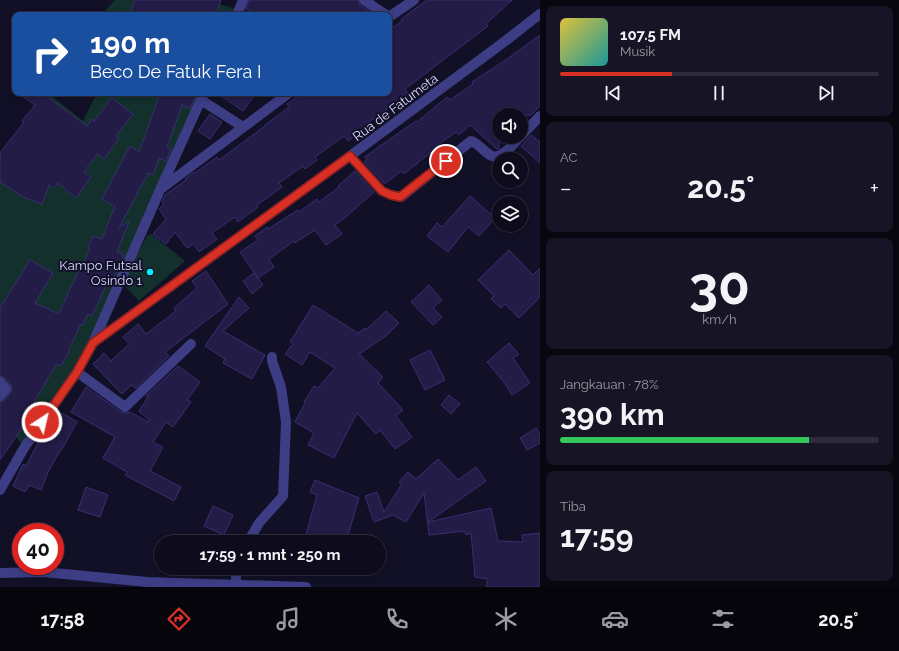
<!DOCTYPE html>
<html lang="id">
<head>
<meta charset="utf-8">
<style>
	body { margin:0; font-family:Raleway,sans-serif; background:#171525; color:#f1f3f6; height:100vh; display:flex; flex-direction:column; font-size:15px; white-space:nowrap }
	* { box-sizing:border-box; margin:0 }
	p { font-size:13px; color:#9b9ba3 }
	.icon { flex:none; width:22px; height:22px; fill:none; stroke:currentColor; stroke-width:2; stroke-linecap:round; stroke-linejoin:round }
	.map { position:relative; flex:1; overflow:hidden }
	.side { display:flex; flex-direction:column; gap:6px; padding:6px; background:#08070f; width:359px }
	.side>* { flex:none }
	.top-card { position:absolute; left:12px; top:12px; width:380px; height:84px; border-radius:8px; box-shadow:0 2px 6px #0003,0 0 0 1px #2e2c3b; background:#1a4fa0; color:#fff; overflow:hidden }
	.controls { position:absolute; left:492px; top:108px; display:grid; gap:8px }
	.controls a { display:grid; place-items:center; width:36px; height:36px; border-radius:50%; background:#0e0c1c; box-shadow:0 2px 6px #0003,0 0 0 1px #2e2c3b; font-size:20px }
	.speed { position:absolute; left:12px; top:523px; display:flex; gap:8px; font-size:20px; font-weight:700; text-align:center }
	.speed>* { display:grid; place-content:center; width:52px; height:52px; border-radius:50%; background:#0e0c1c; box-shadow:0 2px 6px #0003,0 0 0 1px #2e2c3b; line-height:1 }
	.speed .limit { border:6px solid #d22; background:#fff; color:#111 }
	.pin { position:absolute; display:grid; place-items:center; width:34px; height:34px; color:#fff; margin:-17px; border:2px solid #fff; border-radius:50%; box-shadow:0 1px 4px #0007 }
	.me { position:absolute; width:44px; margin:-22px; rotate:35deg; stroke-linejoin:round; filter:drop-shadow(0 0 3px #0008) }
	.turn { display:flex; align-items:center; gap:14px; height:84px; padding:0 12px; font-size:18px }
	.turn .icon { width:52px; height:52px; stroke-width:2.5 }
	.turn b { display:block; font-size:28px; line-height:34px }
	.big { font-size:30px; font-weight:700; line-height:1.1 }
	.side .tile { flex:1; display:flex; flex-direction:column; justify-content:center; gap:6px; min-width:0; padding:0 14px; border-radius:8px; background:#171525 }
	.side .dial { align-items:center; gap:0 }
	.dial b { font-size:52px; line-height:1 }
	.song { display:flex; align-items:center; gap:12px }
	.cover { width:48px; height:48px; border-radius:6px; background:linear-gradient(135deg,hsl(50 70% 55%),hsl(180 70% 35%)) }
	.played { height:4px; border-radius:2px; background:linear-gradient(90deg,#d93025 35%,#2e2c3b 35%) }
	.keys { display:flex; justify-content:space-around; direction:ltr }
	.heat { display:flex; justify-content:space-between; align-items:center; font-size:22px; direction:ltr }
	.charge { height:6px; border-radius:3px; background:linear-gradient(90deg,#34c759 78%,#2e2c3b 0) }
	.trip { position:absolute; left:154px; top:535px; width:232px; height:40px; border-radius:20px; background:#0e0c1c; box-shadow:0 2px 6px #0003,0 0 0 1px #2e2c3b; font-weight:700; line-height:40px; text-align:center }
	.menu { display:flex; height:64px; justify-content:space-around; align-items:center; background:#06050b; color:#9b9ba3 }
	.menu .icon { width:28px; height:28px }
	.menu .current { color:#d93025 }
	.menu b { font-size:18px; color:#f1f3f6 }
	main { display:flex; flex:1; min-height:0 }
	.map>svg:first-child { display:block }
	.green { fill:#13302d }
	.building { fill:#221c47; stroke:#382f72 }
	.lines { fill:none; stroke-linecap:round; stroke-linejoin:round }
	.minor { stroke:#3c3d84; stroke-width:10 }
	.route-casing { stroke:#8d1f18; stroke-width:10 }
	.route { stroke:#d93025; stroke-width:7 }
	.poi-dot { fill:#06effa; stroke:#121026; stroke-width:1.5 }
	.labels { text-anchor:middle; stroke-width:4; stroke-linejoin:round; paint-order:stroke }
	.street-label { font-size:13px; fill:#d8d6fe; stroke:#121026 }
	.poi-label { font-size:13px; fill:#d8d6fe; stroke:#121026; text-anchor:end }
</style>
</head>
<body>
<main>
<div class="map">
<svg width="540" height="587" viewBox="0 0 540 587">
	<rect width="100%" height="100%" fill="#121026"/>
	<g class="green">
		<polygon points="115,0 205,0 239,10 237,15 101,15"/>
		<polygon points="48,93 83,121 97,93 204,93 93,343 24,448 0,412 0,173"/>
		<polygon points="151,234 185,261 139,301 122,283 147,236"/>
	</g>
	<g class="building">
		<polygon points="135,0 221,0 216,15 142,15 131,11"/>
		<polygon points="249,0 358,0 360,5 372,13 371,15 259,15 246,9"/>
		<polygon points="427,0 512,0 486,24 488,26 405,89 408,93 410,93 366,124 368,127 348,141 344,136 315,157 317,160 305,169 303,166 279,183 282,187 257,205 258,207 238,222 235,217 212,233 217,239 199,252 193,244 187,248 175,232 166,244 153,234 166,219 159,209 164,204 162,202 165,195 186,180 185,179 194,172 195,173 217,157 219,160 265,126 265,125 289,107 287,104 303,93 389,93 389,30 402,21 401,19"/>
		<polygon points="540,35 540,106 531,115 499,115 499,149 497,149 470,125 459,135 456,132 435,147 436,149 418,162 418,163 404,174 401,171 386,183 384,183 364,162 367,160 365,157 377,148 416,121 417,122 447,97 450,100 473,84 472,82 507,59"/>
		<polygon points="18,93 53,93 49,98 87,126 92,119 94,121 112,98 133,114 116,136 119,138 104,159 97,154 84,172 91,177 76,198 58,183 54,188 49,185 42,204 25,198 0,182 0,153 24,122 22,121 35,105"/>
		<polygon points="154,93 197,93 190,108 182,105 167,147 171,149 166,161 159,158 153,175 148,173 119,228 129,221 117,252 124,255 110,285 107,283 92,316 88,314 83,325 81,324 68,351 69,352 61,366 56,364 30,409 31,409 18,434 0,460 0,402 5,400 12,390 11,385 5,378 0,376 0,308 30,260 53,273 35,303 59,314 70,289 90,249 88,248 93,236 102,239 115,206 102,199 130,146 139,152 159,97 154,95"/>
		<polygon points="217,93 256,93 243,111"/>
		<polygon points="210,114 222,122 210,139 198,131"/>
		<polygon points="531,135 540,142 540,163 521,146"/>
		<polygon points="355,171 374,192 348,215 335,225 342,234 326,245 315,230 295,243 294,241 269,259 274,267 258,278 240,252 258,240 255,236 267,227 268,229 298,210 299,212 317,199 319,202 339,187 338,186"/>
		<polygon points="470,196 495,218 479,236 468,227 448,252 427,236 437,223 442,227"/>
		<polygon points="509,250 533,275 540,268 540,297 519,318 505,304 501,308 491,299 494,296 478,280"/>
		<polygon points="206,271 228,304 165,352 169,356 167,358 136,388 131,385 122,394 93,364 104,353 111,361 129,344 123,337 138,324 146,334 176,311 174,308 197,288 192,281"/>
		<polygon points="254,273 263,285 252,294 243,281"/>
		<polygon points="429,285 442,300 433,308 442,317 433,325 411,302"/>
		<polygon points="239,297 249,308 223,331 265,355 252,379 223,363 225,359 205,346"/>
		<polygon points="313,305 358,333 365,328 366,330 386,311 399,323 386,336 359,354 383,377 378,383 403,410 396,416 412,437 395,449 380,430 376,434 357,413 334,458 308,445 314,433 295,422 305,403 304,402 314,386 318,388 335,368 310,352 302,365 285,354 293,344 290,342"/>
		<polygon points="509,343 519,354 513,358 530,383 512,395 503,381 487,362"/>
		<polygon points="430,350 445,380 425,390 410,360"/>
		<polygon points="178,366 200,382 187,400 191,402 173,427 166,422 153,442 163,447 150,471 181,487 174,501 125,475 127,472 103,458 115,437 71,412 86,387 121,412 127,413 130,412 148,422 149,420 139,411 148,397 146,396"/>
		<polygon points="449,395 460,404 451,414 441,405"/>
		<polygon points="62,413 77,422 62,449 61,449 49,470 41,490 29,485 25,492 13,486 23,464 26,466 40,439 46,443"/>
		<polygon points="536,428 540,434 540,443 527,450 520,438"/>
		<polygon points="438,459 458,480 476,467 486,481 428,522 491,508 498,541 523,542 522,535 540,533 540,587 486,587 488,579 475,577 471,533 466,535 465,531 429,535 424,493 406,522 393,515 374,522 365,496 377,492 384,512 402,484 399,482 408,472 416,479"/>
		<polygon points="315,480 359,498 346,542 318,542 305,538 317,495 310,492"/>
		<polygon points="86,487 108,495 100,517 78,510"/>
		<polygon points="213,506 233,515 224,535 204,526"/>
	</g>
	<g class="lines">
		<g class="minor">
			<polyline points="364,0 386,15"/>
			<polyline points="237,15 243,0"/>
			<polyline points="389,17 414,0"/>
			<polyline points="201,100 243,127"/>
			<polyline points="521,136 540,116"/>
			<path d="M350 156 382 191 391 195 401 197 471 141C480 144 484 153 492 156 502 160 514 143 520 137"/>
			<polyline points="162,188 289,93"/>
			<polyline points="93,343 160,190 204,93"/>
			<polyline points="77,372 125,407 191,344"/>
			<polyline points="0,382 6,389 0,396"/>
			<polyline points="0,490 24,448 77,372 93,343 350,156 500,45 540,14"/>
			<polyline points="248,542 259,523 283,496 286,422 281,387 272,361 272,357"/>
			<polyline points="0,573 44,572 147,582 306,587"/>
			<polyline points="236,585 236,568"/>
		</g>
	</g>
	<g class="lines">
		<g class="route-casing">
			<polyline id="route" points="42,422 77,372 93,343 350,156 382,191 391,195 400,197 446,161"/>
		</g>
		<use href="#route" class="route"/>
	</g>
	<circle class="poi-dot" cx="150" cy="272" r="4"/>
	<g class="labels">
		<g class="street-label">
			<text transform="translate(395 107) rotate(-37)" y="5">Rua de Fatumeta</text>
		</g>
		<g class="poi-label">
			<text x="142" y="270">Kampo Futsal<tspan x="142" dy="15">Osindo 1</tspan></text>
		</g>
	</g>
</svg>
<div class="controls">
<a><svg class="icon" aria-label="sound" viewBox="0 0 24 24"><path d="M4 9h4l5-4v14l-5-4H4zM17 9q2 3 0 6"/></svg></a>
<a><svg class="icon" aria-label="search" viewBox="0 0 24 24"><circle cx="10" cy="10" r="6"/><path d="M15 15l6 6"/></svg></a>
<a><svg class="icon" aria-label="layers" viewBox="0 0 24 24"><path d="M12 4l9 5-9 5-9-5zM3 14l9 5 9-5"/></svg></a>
</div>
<div class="speed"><div class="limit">40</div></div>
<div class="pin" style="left:446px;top:161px;background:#d93025"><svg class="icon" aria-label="arrive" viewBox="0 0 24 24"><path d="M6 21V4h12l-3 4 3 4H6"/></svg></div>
<svg class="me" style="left:42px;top:422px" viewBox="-20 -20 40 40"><circle r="17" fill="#d93025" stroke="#fff" stroke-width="3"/><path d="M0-11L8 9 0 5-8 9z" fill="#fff"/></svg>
<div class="trip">17:59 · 1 mnt · 250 m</div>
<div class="top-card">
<div class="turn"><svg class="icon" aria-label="right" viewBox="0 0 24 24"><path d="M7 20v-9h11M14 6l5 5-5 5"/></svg><div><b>190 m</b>Beco De Fatuk Fera I</div></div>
</div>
</div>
<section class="side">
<div class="tile">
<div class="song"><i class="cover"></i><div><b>107.5 FM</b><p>Musik</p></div></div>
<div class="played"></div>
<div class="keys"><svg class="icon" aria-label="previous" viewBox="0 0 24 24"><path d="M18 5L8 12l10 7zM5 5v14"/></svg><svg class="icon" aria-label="pause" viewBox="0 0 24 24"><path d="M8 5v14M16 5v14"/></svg><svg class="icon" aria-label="next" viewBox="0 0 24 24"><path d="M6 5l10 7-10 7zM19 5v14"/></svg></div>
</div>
<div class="tile"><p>AC</p>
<div class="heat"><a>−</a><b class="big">20.5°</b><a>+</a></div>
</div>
<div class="tile dial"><b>30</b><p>km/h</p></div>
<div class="tile"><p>Jangkauan · 78%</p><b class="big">390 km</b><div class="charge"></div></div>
<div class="tile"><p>Tiba</p><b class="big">17:59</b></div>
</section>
</main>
<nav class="menu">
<b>17:58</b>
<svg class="icon current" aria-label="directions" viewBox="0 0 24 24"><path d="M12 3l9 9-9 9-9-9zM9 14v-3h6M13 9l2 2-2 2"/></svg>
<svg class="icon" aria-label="music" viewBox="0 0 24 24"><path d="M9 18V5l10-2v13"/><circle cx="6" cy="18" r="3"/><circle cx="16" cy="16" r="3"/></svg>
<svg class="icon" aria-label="phone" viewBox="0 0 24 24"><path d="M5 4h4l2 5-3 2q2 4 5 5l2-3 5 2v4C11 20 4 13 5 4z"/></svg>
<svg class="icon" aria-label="climate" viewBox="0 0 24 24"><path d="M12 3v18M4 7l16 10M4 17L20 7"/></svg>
<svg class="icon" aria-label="car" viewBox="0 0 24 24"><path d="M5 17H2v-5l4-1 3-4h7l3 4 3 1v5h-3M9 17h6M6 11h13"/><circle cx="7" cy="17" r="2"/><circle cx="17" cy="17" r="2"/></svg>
<svg class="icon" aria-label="filters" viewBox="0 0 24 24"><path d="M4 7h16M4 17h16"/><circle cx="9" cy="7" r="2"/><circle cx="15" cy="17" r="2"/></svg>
<b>20.5°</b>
</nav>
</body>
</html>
